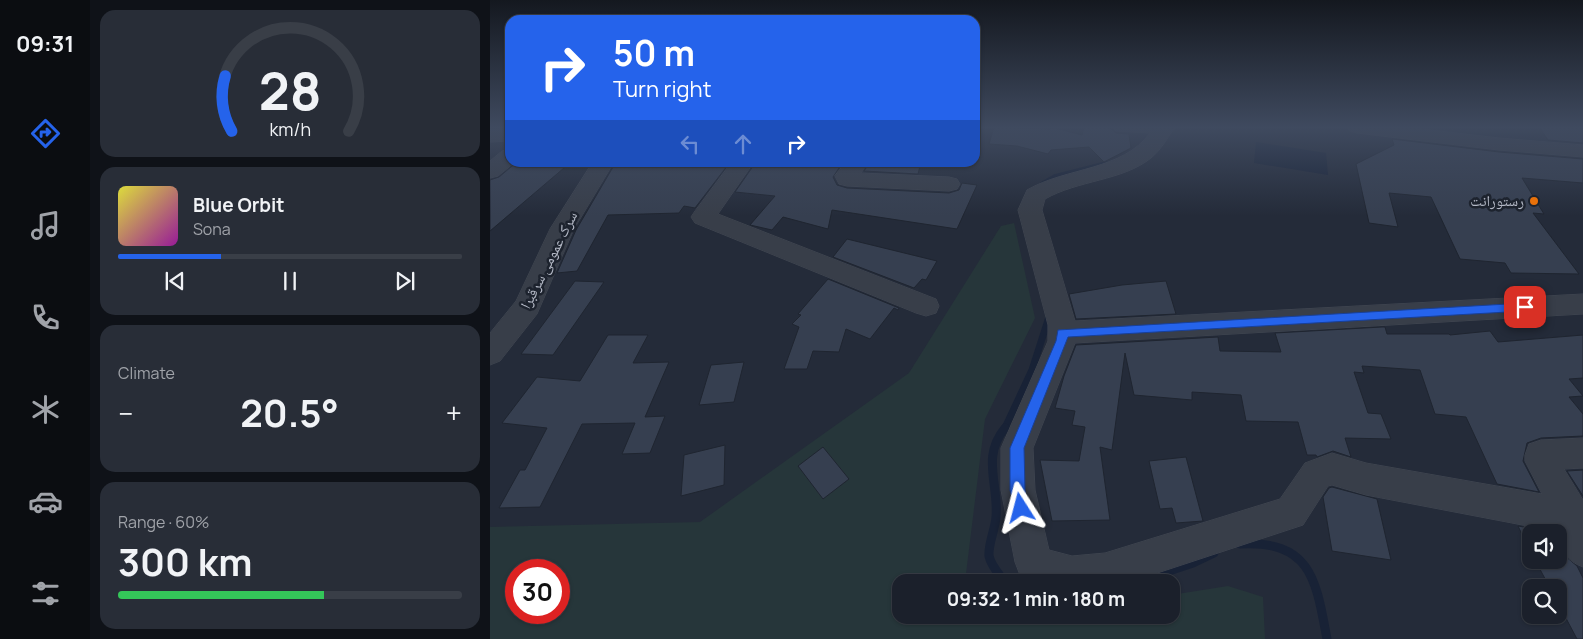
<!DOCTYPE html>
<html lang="en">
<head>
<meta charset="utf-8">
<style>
	body { margin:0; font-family:Manrope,"Noto Naskh Arabic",sans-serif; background:#282d37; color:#f1f3f6; height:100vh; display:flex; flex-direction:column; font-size:19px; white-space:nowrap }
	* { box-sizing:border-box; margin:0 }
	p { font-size:16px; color:#a0a3a9 }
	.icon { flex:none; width:28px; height:28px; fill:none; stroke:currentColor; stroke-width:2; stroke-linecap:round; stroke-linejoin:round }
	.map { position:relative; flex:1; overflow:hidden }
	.sheet { display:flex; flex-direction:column; gap:10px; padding:10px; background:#0f1218; width:400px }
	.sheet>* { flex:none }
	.banner { position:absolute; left:15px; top:15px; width:475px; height:152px; border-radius:15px; box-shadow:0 1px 4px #0004,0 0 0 1px #393e47; background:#2563eb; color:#fff; overflow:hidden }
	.buttons { position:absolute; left:1032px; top:524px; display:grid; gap:10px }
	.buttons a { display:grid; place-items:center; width:45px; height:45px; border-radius:10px; background:#1b202b; box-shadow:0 1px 4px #0004,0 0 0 1px #393e47; font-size:25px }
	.speed { position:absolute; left:15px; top:559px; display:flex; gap:10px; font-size:25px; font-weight:700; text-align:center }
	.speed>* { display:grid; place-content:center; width:65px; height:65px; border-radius:50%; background:#1b202b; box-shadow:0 1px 4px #0004,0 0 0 1px #393e47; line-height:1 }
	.speed .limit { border:8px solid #d22; background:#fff; color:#111 }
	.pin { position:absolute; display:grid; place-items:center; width:42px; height:42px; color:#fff; margin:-21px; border-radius:10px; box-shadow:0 2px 8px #0006 }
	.me { position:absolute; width:55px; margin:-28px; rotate:351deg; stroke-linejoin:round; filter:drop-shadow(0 0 4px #0008) }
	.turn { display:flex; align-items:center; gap:18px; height:105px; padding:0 25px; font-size:22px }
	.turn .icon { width:65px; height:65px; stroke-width:2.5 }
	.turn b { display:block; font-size:35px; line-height:42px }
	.lanes { display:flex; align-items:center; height:48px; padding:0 25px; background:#0003; justify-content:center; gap:25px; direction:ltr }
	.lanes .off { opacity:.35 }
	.big { font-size:38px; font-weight:700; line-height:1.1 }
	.sheet .tile { flex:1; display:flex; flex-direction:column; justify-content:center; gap:8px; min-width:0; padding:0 18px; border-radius:15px; background:#282d37 }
	.sheet .dial { align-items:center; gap:0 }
	.dial svg { height:130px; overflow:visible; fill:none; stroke:#393e47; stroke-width:7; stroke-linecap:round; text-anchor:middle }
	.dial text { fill:#f1f3f6; stroke:none }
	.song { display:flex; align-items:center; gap:15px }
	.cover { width:60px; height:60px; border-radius:8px; background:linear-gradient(135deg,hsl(60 70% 55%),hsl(300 70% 35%)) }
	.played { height:5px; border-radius:2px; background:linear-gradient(90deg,#2563eb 30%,#393e47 30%) }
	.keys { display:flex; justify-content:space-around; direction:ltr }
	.heat { display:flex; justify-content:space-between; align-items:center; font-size:28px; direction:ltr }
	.charge { height:8px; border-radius:4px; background:linear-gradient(90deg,#34c759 60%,#393e47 0) }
	.trip { position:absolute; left:402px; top:574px; width:288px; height:50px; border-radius:15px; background:#1b202b; box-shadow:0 1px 4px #0004,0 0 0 1px #393e47; font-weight:700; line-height:50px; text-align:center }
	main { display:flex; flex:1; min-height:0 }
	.menu { display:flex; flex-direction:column; width:90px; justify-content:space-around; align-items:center; background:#0b0d11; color:#a0a3a9 }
	.menu .icon { width:35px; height:35px }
	.menu .selected { color:#2563eb }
	.menu b { font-size:22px; color:#f1f3f6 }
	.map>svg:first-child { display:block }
	.green { fill:#26363a; fill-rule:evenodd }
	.water { fill:#182236 }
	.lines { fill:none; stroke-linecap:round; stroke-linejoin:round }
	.stream-far2 { stroke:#182236; stroke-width:5.5 }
	.stream-far1 { stroke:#182236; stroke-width:7 }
	.stream { stroke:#182236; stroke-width:9 }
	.building { fill:#363f50; stroke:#1f2530 }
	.street-casing { stroke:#414752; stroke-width:1 }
	.street { fill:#383e49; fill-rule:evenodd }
	.route { fill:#2563eb; stroke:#184099 }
	.food-dot { fill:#e8710a; stroke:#1d232e; stroke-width:2 }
	.labels { text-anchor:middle; stroke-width:5; stroke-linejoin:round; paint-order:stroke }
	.poi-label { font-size:15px; fill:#b3b8c5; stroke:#1d232e; text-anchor:end }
	.street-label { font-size:15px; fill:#b3b8c5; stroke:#1d232e }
</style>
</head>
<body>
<main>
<nav class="menu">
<b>09:31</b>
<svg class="icon selected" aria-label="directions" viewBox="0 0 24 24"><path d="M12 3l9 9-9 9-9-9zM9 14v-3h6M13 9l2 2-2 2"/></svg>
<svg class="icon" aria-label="music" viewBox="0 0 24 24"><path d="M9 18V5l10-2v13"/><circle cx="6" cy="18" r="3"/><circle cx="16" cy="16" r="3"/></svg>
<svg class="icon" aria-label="phone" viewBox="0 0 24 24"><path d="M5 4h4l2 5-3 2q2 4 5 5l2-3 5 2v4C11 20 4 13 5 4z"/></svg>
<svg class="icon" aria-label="climate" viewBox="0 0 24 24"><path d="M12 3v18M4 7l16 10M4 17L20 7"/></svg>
<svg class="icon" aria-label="car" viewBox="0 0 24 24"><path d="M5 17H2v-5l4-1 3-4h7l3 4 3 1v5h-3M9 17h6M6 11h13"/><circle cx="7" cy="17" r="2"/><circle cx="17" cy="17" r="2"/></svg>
<svg class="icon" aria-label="filters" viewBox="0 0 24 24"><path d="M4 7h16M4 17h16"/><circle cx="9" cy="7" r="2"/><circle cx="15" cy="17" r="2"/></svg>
</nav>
<section class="sheet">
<div class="tile dial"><svg viewBox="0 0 100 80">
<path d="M14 69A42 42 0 1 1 86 69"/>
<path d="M14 69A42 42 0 0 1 10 35" stroke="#2563eb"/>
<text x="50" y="56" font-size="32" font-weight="700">28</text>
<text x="50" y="72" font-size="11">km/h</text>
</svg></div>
<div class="tile">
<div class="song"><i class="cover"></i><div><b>Blue Orbit</b><p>Sona</p></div></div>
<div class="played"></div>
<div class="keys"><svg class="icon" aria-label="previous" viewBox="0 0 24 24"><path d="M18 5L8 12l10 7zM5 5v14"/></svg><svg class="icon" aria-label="pause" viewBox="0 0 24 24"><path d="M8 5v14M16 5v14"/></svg><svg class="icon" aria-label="next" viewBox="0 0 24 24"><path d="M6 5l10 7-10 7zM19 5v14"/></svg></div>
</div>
<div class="tile"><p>Climate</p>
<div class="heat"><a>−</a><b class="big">20.5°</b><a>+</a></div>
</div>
<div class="tile"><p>Range · 60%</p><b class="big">300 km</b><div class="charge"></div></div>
</section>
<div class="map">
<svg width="1093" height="639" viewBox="0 0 1093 639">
	<rect width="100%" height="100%" fill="#242b39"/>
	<path class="green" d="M524 223 545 318 495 419 475 582H411V615H681V595L738 586 773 597 775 639H0V527L210 522 419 373 511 226ZM26 570H69V612H26Z"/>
	<polygon class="water" points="766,142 836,153 838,175 764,163"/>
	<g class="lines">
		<polyline class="stream-far2" points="553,184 565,177 616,164"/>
		<polyline class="stream-far1" points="514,430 542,370 559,317"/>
		<g class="stream">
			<path d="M750 544C822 540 826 581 837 639"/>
			<path d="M515 582C509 574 501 566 499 556 498 544 505 530 506 517 509 484 491 457 515 428"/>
			<polyline points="646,582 703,563 724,553"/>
		</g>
	</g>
	<g class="building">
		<polygon points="504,127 560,129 561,127 592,135 594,127 619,127 626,133 639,134 641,148 614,162 599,147 561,150 558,154 527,146 499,144"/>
		<polygon points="1049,127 1093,127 1093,143 1058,140"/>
		<polygon points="902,139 1009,152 1093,159 1093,183 1032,178 1054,214 1043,213 1089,274 1021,273 1015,263 970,259 941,197 899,193 908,227 879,223 866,164 904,145"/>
		<polygon points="27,162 81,162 0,231 0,180 9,177"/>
		<polygon points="126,162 237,166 205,208 194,206 189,213 118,215 87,271 67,273 86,230"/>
		<polygon points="266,162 353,162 343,177 347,185 357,188 459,193 469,190 472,183 487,185 467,229 342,210 338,229 293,217 282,230 260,225 285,196 245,192"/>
		<polygon points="380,162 423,162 421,165 430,166 428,174 374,171"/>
		<polygon points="357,239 447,261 436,280 432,279 424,288 343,257"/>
		<polygon points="338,279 409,308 408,310 404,308 380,339 356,329 349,352 323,351 317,369 294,369 309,327 302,324 311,315 308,314"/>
		<polygon points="85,281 114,282 63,355 31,354"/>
		<polygon points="676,281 686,314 586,319 579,294 632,285"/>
		<polygon points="892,327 895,327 897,334 959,334 960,335 1000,331 1008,342 1093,335 1093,378 1079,379 1093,396 1079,397 1093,414 1093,436 1051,438 1037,443 1033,461 1049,492 1007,484 976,417 945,414 930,370 872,366 874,373 864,372 878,413 891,414 901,439 855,438 861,457 843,451 827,457 826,455 817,455 808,422 756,421 751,395 702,392 702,400 644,395 635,353 622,450 610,447 620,520 562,521 550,460 589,461 595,427 582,425 585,411 565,408 574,376 586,345 728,337 730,351 791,352 785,333"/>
		<polygon points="118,335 158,335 143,363 179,362 155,417 175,416 160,453 132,454 145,423 92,424 50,507 9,508 30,470 35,470 57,428 12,423 47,377 90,381"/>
		<polygon points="254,362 244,402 209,405 221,365"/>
		<polygon points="235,445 234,485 191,496 194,455"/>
		<polygon points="333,447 359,479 333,499 308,466"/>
		<polygon points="696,457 713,521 686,523 682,508 670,509 659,461"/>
		<polygon points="1093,470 1093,496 1077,471"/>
		<polygon points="842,487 887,499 901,560 842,551 833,497 839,488"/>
		<polygon points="1028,526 1062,532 1041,532 1041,553"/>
		<polygon points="1069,545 1074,555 1087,566 1093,578 1093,639 1087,639 1069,605 1069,588 1060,588 1045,560 1069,560"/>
	</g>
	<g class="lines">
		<g class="street-casing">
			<g id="street">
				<path d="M623 127H685C678 137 671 150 661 158 632 181 588 180 555 199L552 210 585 321 1093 294V314L585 343 543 448 545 490 559 550 582 556 615 553 790 499 815 463 842 453 876 463 1052 494 1035 461V455L1039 444 1051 440 1093 438V468L1074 469 1093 500V567C1077 561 1069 550 1069 532L876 495 842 485 838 486 813 525 640 582H545L530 575 525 562 511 490V448L558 341V325L528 210 537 190C577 167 632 171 660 133L626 131Z"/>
				<polygon points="857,127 914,127 1009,138 1093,145 1093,157 1009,150 867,133 860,131"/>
				<polygon points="20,129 20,141 0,142 0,130"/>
				<polygon points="20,150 20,162 25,162 8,176 0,178 0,161 12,151"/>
				<polygon points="103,162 124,162 84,229 47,314 10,361 0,365 0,333 26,301 60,229"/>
				<polygon points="242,162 264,162 228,214 446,299 449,306 446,313 436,316 426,313 205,223 201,217 205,211"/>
				<polygon points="356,162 378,162 371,173 459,177 467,179 470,184 467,189 459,191 357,186 349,184 345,176"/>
			</g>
		</g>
		<use href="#street" class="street"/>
	</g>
	<linearGradient id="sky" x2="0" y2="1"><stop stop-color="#14181f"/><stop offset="0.59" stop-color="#3f4a5f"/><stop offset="1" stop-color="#3f4a5f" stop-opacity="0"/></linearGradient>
	<rect width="1093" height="216" fill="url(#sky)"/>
	<polygon class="route" points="1035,303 1041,307 1035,311 578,337 534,448 535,490 538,508 536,513 531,515 526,513 520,490 520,448 566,341 568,330"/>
	<circle class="food-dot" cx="1044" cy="201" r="5"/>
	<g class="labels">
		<g class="poi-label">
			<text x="1034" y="206">رستورانت</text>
		</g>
		<g class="street-label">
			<text transform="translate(59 260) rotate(-63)" y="5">سرک عمومی سرقبرا</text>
		</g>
	</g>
</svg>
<div class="buttons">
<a><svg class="icon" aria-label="sound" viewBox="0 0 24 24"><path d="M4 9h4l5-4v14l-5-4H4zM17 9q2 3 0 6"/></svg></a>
<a><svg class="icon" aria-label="search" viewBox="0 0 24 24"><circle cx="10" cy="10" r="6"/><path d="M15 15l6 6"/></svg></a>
</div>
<div class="speed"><div class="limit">30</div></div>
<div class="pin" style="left:1035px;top:307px;background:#d93025"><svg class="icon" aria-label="arrive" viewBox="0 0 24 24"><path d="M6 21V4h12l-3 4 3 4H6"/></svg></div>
<svg class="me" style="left:531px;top:508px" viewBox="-20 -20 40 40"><path d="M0-17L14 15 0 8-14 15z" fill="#2563eb" stroke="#fff" stroke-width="4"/></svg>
<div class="trip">09:32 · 1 min · 180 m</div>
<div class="banner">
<div class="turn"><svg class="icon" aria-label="right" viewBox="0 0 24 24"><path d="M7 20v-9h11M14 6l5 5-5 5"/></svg><div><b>50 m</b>Turn right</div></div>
<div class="lanes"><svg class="icon off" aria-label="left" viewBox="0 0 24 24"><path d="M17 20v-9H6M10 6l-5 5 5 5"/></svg><svg class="icon off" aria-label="ahead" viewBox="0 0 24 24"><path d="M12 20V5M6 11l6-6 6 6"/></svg><svg class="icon" aria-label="right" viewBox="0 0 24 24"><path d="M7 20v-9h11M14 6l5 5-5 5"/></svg></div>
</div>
</div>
</main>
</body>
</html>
